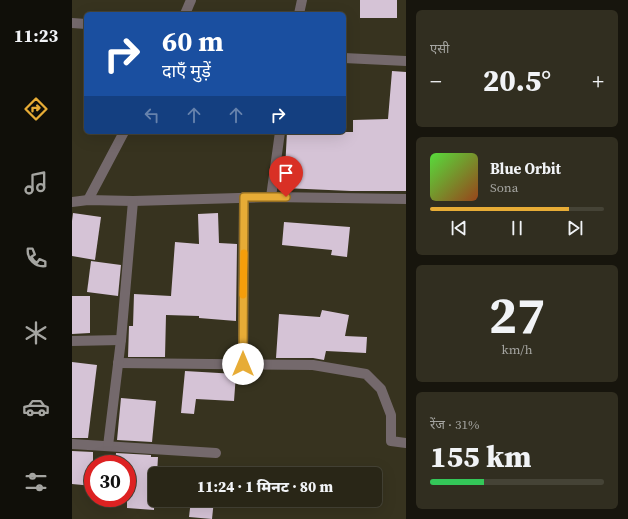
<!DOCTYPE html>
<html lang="hi">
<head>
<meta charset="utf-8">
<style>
	body { margin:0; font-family:"Source Serif 4","Noto Sans Devanagari",serif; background:#312e20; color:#f1f3f6; height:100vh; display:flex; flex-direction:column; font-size:15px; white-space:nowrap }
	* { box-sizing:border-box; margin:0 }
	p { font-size:13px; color:#a5a5a1 }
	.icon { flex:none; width:22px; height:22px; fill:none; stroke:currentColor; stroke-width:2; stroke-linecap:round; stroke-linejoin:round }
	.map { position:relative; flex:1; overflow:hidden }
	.panel { display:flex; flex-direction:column; gap:10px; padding:10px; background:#17150d; width:222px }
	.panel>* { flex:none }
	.top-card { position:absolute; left:12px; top:12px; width:262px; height:122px; border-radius:6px; box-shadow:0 4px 16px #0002,0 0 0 1px #454336; background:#1a4fa0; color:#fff; overflow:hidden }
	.speed { position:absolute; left:12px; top:455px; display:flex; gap:8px; font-size:20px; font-weight:700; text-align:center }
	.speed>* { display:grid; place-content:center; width:52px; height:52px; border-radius:50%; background:#292617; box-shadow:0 4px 16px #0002,0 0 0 1px #454336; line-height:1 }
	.speed .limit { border:6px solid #d22; background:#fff; color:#111 }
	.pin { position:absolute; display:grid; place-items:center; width:34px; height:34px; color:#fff; margin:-41px -17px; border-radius:50% 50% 50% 0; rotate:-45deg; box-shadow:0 0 4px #0007 }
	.pin .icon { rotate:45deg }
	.me { position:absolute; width:44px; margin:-22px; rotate:0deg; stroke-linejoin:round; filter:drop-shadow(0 0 3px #0008) }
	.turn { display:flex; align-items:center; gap:14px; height:84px; padding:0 12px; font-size:18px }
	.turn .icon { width:52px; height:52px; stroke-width:2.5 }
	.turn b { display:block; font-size:28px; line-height:34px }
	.lanes { display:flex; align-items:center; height:38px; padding:0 12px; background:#0003; justify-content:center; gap:20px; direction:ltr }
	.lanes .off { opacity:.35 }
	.big { font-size:30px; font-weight:800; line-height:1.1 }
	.panel .widget { flex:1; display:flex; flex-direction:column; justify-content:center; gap:6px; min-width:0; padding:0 14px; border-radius:6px; background:#312e20 }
	.panel .dial { align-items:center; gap:0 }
	.dial b { font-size:52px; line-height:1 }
	.song { display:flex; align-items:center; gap:12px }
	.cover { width:48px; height:48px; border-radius:6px; background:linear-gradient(135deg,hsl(110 70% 55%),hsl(20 70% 35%)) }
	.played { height:4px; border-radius:2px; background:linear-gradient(90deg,#e7ac36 80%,#454336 80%) }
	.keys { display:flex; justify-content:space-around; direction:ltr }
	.heat { display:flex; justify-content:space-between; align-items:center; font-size:22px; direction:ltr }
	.charge { height:6px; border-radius:3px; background:linear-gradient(90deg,#34c759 31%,#454336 0) }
	.trip { position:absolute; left:76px; top:467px; width:234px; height:40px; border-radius:6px; background:#292617; box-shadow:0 4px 16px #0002,0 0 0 1px #454336; font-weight:800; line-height:40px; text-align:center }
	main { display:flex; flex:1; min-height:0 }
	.tab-bar { display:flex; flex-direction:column; width:72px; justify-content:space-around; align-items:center; background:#100f09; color:#a5a5a1 }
	.tab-bar .icon { width:28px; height:28px }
	.tab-bar .current { color:#e7ac36 }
	.tab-bar b { font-size:18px; color:#f1f3f6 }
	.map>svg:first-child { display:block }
	.building { fill:#d5c3d6 }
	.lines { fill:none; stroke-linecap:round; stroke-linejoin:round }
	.minor { stroke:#74696c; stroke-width:10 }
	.route-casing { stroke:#967023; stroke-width:10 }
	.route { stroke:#e7ac36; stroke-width:7 }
	.slow { stroke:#f59e0b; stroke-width:7 }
</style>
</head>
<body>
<main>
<nav class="tab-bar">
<b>11:23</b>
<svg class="icon current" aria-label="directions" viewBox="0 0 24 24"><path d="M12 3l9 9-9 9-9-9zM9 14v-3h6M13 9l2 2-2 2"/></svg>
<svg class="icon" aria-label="music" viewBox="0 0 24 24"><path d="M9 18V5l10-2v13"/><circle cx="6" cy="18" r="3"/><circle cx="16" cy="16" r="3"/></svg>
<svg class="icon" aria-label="phone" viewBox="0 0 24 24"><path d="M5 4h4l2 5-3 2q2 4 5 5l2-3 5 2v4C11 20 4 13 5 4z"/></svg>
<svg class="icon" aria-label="climate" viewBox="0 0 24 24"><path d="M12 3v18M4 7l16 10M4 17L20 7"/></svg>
<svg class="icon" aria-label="car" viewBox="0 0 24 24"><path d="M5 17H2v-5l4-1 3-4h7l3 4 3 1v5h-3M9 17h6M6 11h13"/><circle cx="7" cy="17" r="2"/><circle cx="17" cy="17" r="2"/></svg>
<svg class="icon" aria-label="filters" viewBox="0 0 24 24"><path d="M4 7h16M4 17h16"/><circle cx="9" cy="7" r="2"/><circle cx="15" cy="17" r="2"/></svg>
</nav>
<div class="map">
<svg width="334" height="519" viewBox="0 0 334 519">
	<rect width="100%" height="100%" fill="#37331f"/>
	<g class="building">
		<rect x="288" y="0" width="37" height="18"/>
		<polygon points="320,71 334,72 334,191 279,191 212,188 215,132 281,132 281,120 316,119"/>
		<polygon points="1,213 29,217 23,260 0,256 0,221"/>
		<polygon points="146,213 147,243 165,244 164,321 127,318 127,316 94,315 93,357 56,357 57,326 61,326 62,294 99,296 103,242 127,244 126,214"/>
		<polygon points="212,222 278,227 275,257 259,255 260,250 210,245"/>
		<polygon points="19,261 49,265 46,296 15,292"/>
		<polygon points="0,296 18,296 18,333 0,334"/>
		<polygon points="250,310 277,315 273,336 295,337 294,353 254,351 252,360 241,358 204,358 207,314 248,317"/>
		<polygon points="0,362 25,365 16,438 0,438"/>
		<polygon points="113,371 164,374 162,401 124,399 122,414 109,413"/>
		<polygon points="49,398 84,401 80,442 45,440"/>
		<polygon points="0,451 21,452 21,486 0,484"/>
		<polygon points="44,453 79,455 79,457 86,457 85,474 83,474 82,510 55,508 55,464 43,464"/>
		<polygon points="119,500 142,500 140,519 117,517"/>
	</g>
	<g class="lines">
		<g class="minor">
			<polyline points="113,14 119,0"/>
			<polyline points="227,14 230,0"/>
			<polyline points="0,23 14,24"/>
			<polyline points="272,58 334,61"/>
			<polyline points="199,197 208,132"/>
			<polyline points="16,200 52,132"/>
			<polyline points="0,202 16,200 61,201 199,197 334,199"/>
			<polyline points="0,341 49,340"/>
			<polyline points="46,363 241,365 294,374 309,389 319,415 319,441 334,443"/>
			<polyline points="171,364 172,197"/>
			<polyline points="0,444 144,453"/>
			<polyline points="36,446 49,340 61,201"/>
		</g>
	</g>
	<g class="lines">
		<g class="route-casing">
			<polyline id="route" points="171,364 172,197 214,197"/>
		</g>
		<use href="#route" class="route"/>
		<polyline class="slow" points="171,295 172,253"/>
	</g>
</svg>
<div class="speed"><div class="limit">30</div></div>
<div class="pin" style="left:214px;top:197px;background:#d93025"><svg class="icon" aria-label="arrive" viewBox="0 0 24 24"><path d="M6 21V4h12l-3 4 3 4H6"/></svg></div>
<svg class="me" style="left:171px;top:364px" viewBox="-20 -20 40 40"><circle r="19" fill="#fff"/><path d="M0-13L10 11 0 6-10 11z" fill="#e7ac36"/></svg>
<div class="trip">11:24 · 1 मिनट · 80 m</div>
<div class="top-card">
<div class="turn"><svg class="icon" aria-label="right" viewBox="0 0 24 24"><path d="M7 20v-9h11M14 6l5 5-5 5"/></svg><div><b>60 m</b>दाएँ मुड़ें</div></div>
<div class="lanes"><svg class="icon off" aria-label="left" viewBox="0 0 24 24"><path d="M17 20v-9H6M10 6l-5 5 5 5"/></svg><svg class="icon off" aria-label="ahead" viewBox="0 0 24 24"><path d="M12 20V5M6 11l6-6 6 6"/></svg><svg class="icon off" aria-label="ahead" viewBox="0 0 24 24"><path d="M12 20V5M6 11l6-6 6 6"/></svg><svg class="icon" aria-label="right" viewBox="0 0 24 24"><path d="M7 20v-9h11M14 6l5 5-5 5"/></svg></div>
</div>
</div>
<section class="panel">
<div class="widget"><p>एसी</p>
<div class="heat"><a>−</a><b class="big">20.5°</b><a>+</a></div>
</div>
<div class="widget">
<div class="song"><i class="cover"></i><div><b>Blue Orbit</b><p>Sona</p></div></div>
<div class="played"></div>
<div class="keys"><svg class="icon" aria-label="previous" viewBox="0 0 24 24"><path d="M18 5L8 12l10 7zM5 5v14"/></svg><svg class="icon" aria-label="pause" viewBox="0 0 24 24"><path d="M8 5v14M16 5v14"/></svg><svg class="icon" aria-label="next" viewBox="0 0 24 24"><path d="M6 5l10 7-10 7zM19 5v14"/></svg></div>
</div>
<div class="widget dial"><b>27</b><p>km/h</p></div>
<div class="widget"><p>रेंज · 31%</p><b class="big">155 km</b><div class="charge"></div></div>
</section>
</main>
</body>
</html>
